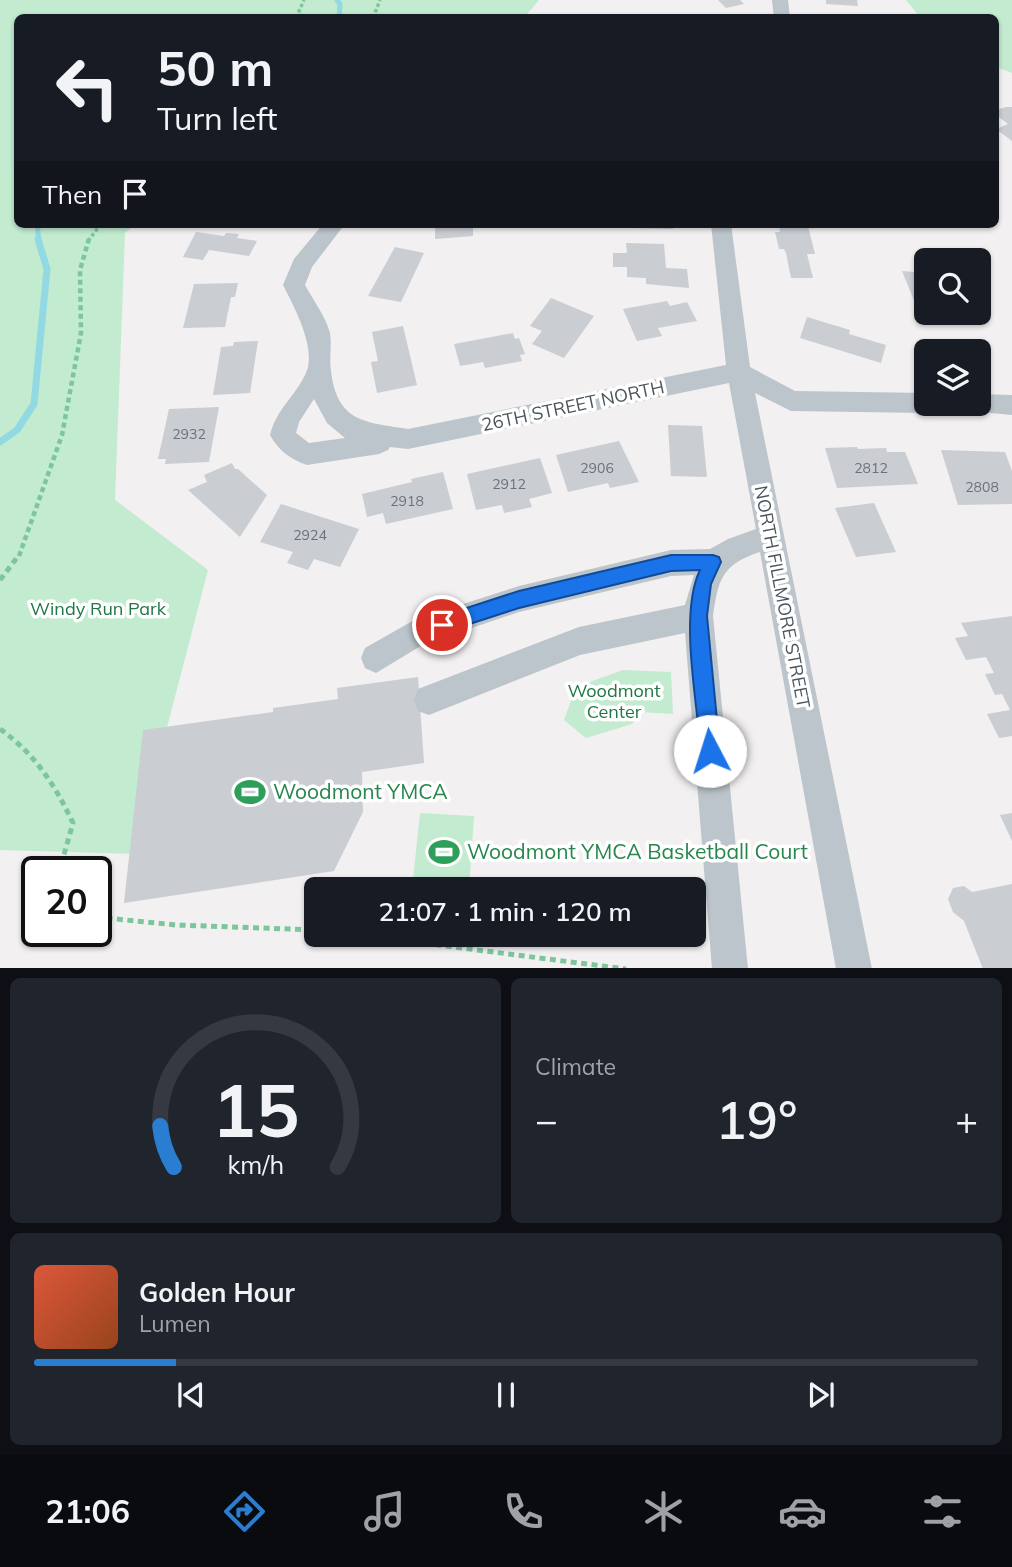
<!DOCTYPE html>
<html lang="en">
<head>
<meta charset="utf-8">
<style>
	body { margin:0; font-family:Mulish,sans-serif; background:#20242c; color:#f1f3f6; height:100vh; display:flex; flex-direction:column; font-size:26px; white-space:nowrap }
	* { box-sizing:border-box; margin:0 }
	p { font-size:23px; color:#9ea1a6 }
	.icon { flex:none; width:38px; height:38px; fill:none; stroke:currentColor; stroke-width:2; stroke-linecap:round; stroke-linejoin:round }
	.map { position:relative; height:968px; overflow:hidden }
	.details { display:flex; flex-direction:column; gap:10px; padding:10px; background:#0d0f14; flex:1 }
	.details>* { flex:none }
	.banner { position:absolute; left:14px; top:14px; width:985px; height:214px; border-radius:10px; box-shadow:0 2px 5px #0004; background:#171b24; color:#f1f3f6; overflow:hidden }
	.controls { position:absolute; left:914px; top:248px; display:grid; gap:14px }
	.controls a { display:grid; place-items:center; width:77px; height:77px; border-radius:10px; background:#171b24; box-shadow:0 2px 5px #0004; font-size:35px }
	.speed { position:absolute; left:21px; top:856px; display:flex; gap:14px; font-size:35px; font-weight:700; text-align:center }
	.speed>* { display:grid; place-content:center; width:91px; height:91px; border-radius:50%; background:#171b24; box-shadow:0 2px 5px #0004; line-height:1 }
	.speed .limit { border:4px solid #111; border-radius:10px; background:#fff; color:#111 }
	.pin { position:absolute; display:grid; place-items:center; width:60px; height:60px; color:#fff; margin:-30px; border:4px solid #fff; border-radius:50%; box-shadow:0 2px 7px #0007 }
	.me { position:absolute; width:77px; margin:-38px; rotate:355deg; stroke-linejoin:round; filter:drop-shadow(0 0 5px #0008) }
	.turn { display:flex; align-items:center; gap:24px; height:147px; padding:0 28px; font-size:32px }
	.turn .icon { width:91px; height:91px; stroke-width:2.5 }
	.turn b { display:block; font-size:49px; line-height:60px }
	.then { display:flex; align-items:center; height:66px; padding:0 28px; background:#0003; gap:14px; font-size:26px }
	.big { font-size:52px; font-weight:600; line-height:1.1 }
	.details .card { flex:1; display:flex; flex-direction:column; justify-content:center; gap:10px; min-width:0; padding:0 24px; border-radius:10px; background:#20242c }
	.details .dial { align-items:center; gap:0 }
	.dial svg { height:182px; overflow:visible; fill:none; stroke:#363941; stroke-width:7; stroke-linecap:round; text-anchor:middle }
	.dial text { fill:#f1f3f6; stroke:none }
	.song { display:flex; align-items:center; gap:21px }
	.cover { width:84px; height:84px; border-radius:10px; background:linear-gradient(135deg,hsl(10 70% 55%),hsl(20 70% 35%)) }
	.played { height:7px; border-radius:4px; background:linear-gradient(90deg,#297ed2 15%,#363941 15%) }
	.keys { display:flex; justify-content:space-around; direction:ltr }
	.heat { display:flex; justify-content:space-between; align-items:center; font-size:38px; direction:ltr }
	.details .tiles { flex:1; display:grid; gap:10px; grid-template-columns:1fr 1fr }
	.card:last-child { grid-column:span 2 }
	.trip { position:absolute; left:304px; top:877px; width:402px; height:70px; border-radius:10px; background:#171b24; box-shadow:0 2px 5px #0004; font-weight:600; line-height:70px; text-align:center }
	.menu { display:flex; height:112px; justify-content:space-around; align-items:center; background:#090b0e; color:#9ea1a6 }
	.menu .icon { width:49px; height:49px }
	.menu .current { color:#297ed2 }
	.menu b { font-size:32px; color:#f1f3f6 }
	.map>svg:first-child { display:block }
	.green { fill:#c2ebcf }
	.lines { fill:none; stroke-linecap:round; stroke-linejoin:round }
	.stream-far1 { stroke:#93d9e4; stroke-width:5 }
	.stream { stroke:#93d9e4; stroke-width:7 }
	.building { fill:#cacdd2 }
	.path-far2 { stroke:#7dc69d; stroke-width:3.5; stroke-dasharray:3.5 2.5; stroke-linecap:butt }
	.path-far1 { stroke:#7dc69d; stroke-width:4.5; stroke-dasharray:5 3.5; stroke-linecap:butt }
	.path { stroke:#7dc69d; stroke-width:5; stroke-dasharray:6 4.5; stroke-linecap:butt }
	.minor { fill:#bcc5cb; fill-rule:evenodd }
	.route { fill:#1a73e8; stroke:#114b97; stroke-width:2 }
	.labels { text-anchor:middle; stroke-width:7; stroke-linejoin:round; paint-order:stroke }
	.number-label { font-size:14px; fill:#697279 }
	.street-label { font-size:18px; fill:#49545b; stroke:#fff }
	.park-label { font-size:18px; fill:#207745; stroke:#fff }
	.near-leisure-label { font-size:21px; fill:#27864d; stroke:#fff; text-anchor:start }
</style>
</head>
<body>
<div class="map">
<svg width="1012" height="969" viewBox="0 0 1012 969">
	<rect width="100%" height="100%" fill="#f2f0f0"/>
	<g class="green">
		<polygon points="0,0 539,0 524,18 18,18 18,224 136,224 125,233 115,500 208,570 134,854 0,850"/>
		<polygon points="906,0 1012,0 1012,73 996,67 996,18 920,17"/>
		<polygon points="623,670 671,672 673,714 639,712 632,724 586,738 564,720 576,687"/>
		<polygon points="420,813 474,816 469,889 412,889"/>
	</g>
	<g class="lines">
		<g class="stream-far1">
			<polyline points="337,0 340,4 339,18"/>
			<polyline points="37,224 39,241"/>
		</g>
		<polyline class="stream" points="0,442 17,430 34,404 47,269 38,239"/>
	</g>
	<g class="building">
		<polygon points="718,0 740,0 744,4 726,8"/>
		<polygon points="826,0 857,0 858,6 826,4"/>
		<polygon points="1006,107 1012,107 1012,141 996,129 1008,124 996,115 996,110"/>
		<polygon points="428,224 473,226 473,236 435,239 435,227 428,227"/>
		<polygon points="634,224 672,224 673,229 635,228"/>
		<polygon points="779,226 808,226 815,254 807,254 813,278 791,278 786,253 784,249 779,249 775,232 780,232"/>
		<polygon points="196,232 224,236 226,233 239,234 237,238 257,241 249,256 209,250 203,260 183,257"/>
		<polygon points="626,243 664,244 666,268 687,269 689,288 646,284 646,278 627,277 627,267 613,267 613,253 627,253"/>
		<polygon points="395,247 424,253 401,302 368,296"/>
		<polygon points="902,271 926,273 926,313 939,314 927,317 919,313"/>
		<polygon points="238,283 235,297 231,297 225,327 183,328 194,284"/>
		<polygon points="551,298 594,316 564,358 532,344 542,331 530,326"/>
		<polygon points="667,301 670,306 687,302 697,321 658,328 662,336 637,341 623,309"/>
		<polygon points="807,317 850,330 849,334 886,345 881,363 800,338"/>
		<polygon points="403,326 417,385 377,393 371,362 378,361 372,332"/>
		<polygon points="513,333 515,339 519,338 525,354 520,355 522,361 485,368 483,362 460,366 454,344"/>
		<polygon points="258,341 250,393 213,395 221,347 233,346 234,342"/>
		<polygon points="219,407 209,462 165,464 166,459 158,459 169,409"/>
		<polygon points="668,425 702,426 707,477 671,476"/>
		<polygon points="619,441 639,482 610,488 608,483 568,492 556,455"/>
		<polygon points="857,447 858,449 886,448 887,452 905,452 918,484 837,488 825,448"/>
		<polygon points="941,450 1005,452 1012,471 1012,504 958,505"/>
		<polygon points="540,458 552,493 529,499 532,507 504,513 502,505 476,510 467,474"/>
		<polygon points="232,463 235,469 238,469 267,495 240,537 188,490 207,482 204,475"/>
		<polygon points="443,472 453,509 386,524 383,513 367,517 362,494 412,482 411,479"/>
		<polygon points="874,503 896,552 856,557 835,508"/>
		<polygon points="281,504 359,529 340,567 314,559 308,570 287,563 293,552 260,542"/>
		<polygon points="1012,616 1012,736 999,738 987,714 1010,710 1002,694 995,695 985,674 994,673 986,657 966,660 955,638 968,636 961,623"/>
		<polygon points="418,677 424,763 362,772 363,812 334,871 124,903 143,730 273,712 273,708 338,699 337,688"/>
		<polygon points="1012,813 1012,841 1000,815"/>
		<polygon points="1012,884 1012,969 983,969 964,921 953,912 948,899 953,888 964,886 972,892"/>
	</g>
	<g class="lines">
		<g class="path-far2">
			<polyline points="296,18 304,0"/>
			<polyline points="373,18 380,0"/>
			<polyline points="88,241 101,224"/>
		</g>
		<polyline class="path-far1" points="19,556 62,435 81,333 80,270 89,239"/>
		<g class="path">
			<polyline points="0,580 19,555"/>
			<path d="M0 729C35 754 55 785 73 823L61 865 62 872"/>
			<polyline points="96,917 176,925 317,930"/>
			<polyline points="352,934 626,969"/>
		</g>
		<g class="minor">
			<polygon points="772,0 788,0 790,18 774,18"/>
			<path d="M323 224H345L312 267 305 285C313 300 326 317 330 333 332 345 329 359 331 371 337 423 366 422 408 429L726 365 711 224H731L750 367 795 391 926 393V404H938L935 410 926 413 791 411 755 393 872 969H836L760 552C722 564 718 580 713 616L748 969H712L685 633 580 655 429 715 418 711 414 700 418 689 579 627 685 605 694 575 671 576 519 612 424 644 376 673 365 668 361 658 365 648 416 619 519 586 671 550 710 549 728 539 756 529 729 383 408 449 390 447 388 450 379 454 307 465C290 459 279 451 270 435 277 408 295 397 306 373 317 348 294 307 283 285L294 259ZM314 399 327 423 345 438 309 443 296 433 299 422Z"/>
			<polygon points="978,394 1012,395 1012,415 969,411 966,404 978,404"/>
		</g>
	</g>
	<path class="route" d="M671 555H713L719 557 721 562 711 584 707 616 720 751 717 758 710 761 703 758 701 751C697 702 679 613 700 570L671 571 519 608 442 633 435 631 433 625 435 619 442 616 519 591Z"/>
	<defs>
		<g id="stadium-bare" transform="scale(2.415)"><path d="M0-5a6.5 5 0 1 0 0 10a6.5 5 0 1 0 0-10ZM-3.5-1.8h7v3.6h-7Z" fill="#2e9e5b" stroke="#fff" stroke-width="2.5" paint-order="stroke"/></g>
	</defs>
	<g fill-rule="evenodd">
		<use href="#stadium-bare" x="250" y="792"/>
		<use href="#stadium-bare" x="444" y="852"/>
	</g>
	<g class="labels">
		<g class="number-label">
			<text x="189" y="439">2932</text>
			<text x="597" y="473">2906</text>
			<text x="871" y="473">2812</text>
			<text x="509" y="489">2912</text>
			<text x="982" y="492">2808</text>
			<text x="407" y="506">2918</text>
			<text x="310" y="540">2924</text>
		</g>
		<g class="street-label">
			<text transform="translate(573 406) rotate(-12)" y="6">26TH STREET NORTH</text>
			<text transform="translate(782 597) rotate(79)" y="6">NORTH FILLMORE STREET</text>
		</g>
		<g class="park-label">
			<text x="98" y="615">Windy Run Park</text>
			<text x="614" y="697">Woodmont<tspan x="614" dy="21">Center</tspan></text>
		</g>
		<g class="near-leisure-label">
			<text x="273" y="799">Woodmont YMCA</text>
			<text x="467" y="859">Woodmont YMCA Basketball Court</text>
		</g>
	</g>
</svg>
<div class="controls">
<a><svg class="icon" aria-label="search" viewBox="0 0 24 24"><circle cx="10" cy="10" r="6"/><path d="M15 15l6 6"/></svg></a>
<a><svg class="icon" aria-label="layers" viewBox="0 0 24 24"><path d="M12 4l9 5-9 5-9-5zM3 14l9 5 9-5"/></svg></a>
</div>
<div class="speed"><div class="limit">20</div></div>
<div class="pin" style="left:442px;top:625px;background:#d93025"><svg class="icon" aria-label="arrive" viewBox="0 0 24 24"><path d="M6 21V4h12l-3 4 3 4H6"/></svg></div>
<svg class="me" style="left:710px;top:751px" viewBox="-20 -20 40 40"><circle r="19" fill="#fff"/><path d="M0-13L10 11 0 6-10 11z" fill="#1a73e8"/></svg>
<div class="trip">21:07 · 1 min · 120 m</div>
<div class="banner">
<div class="turn"><svg class="icon" aria-label="left" viewBox="0 0 24 24"><path d="M17 20v-9H6M10 6l-5 5 5 5"/></svg><div><b>50 m</b>Turn left</div></div>
<div class="then">Then<svg class="icon" aria-label="arrive" viewBox="0 0 24 24"><path d="M6 21V4h12l-3 4 3 4H6"/></svg></div>
</div>
</div>
<section class="details">
<div class="tiles">
<div class="card dial"><svg viewBox="0 0 100 80">
<path d="M14 69A42 42 0 1 1 86 69"/>
<path d="M14 69A42 42 0 0 1 8 51" stroke="#297ed2"/>
<text x="50" y="56" font-size="32" font-weight="700">15</text>
<text x="50" y="72" font-size="11">km/h</text>
</svg></div>
<div class="card"><p>Climate</p>
<div class="heat"><a>−</a><b class="big">19°</b><a>+</a></div>
</div>
<div class="card">
<div class="song"><i class="cover"></i><div><b>Golden Hour</b><p>Lumen</p></div></div>
<div class="played"></div>
<div class="keys"><svg class="icon" aria-label="previous" viewBox="0 0 24 24"><path d="M18 5L8 12l10 7zM5 5v14"/></svg><svg class="icon" aria-label="pause" viewBox="0 0 24 24"><path d="M8 5v14M16 5v14"/></svg><svg class="icon" aria-label="next" viewBox="0 0 24 24"><path d="M6 5l10 7-10 7zM19 5v14"/></svg></div>
</div>
</div>
</section>
<nav class="menu">
<b>21:06</b>
<svg class="icon current" aria-label="directions" viewBox="0 0 24 24"><path d="M12 3l9 9-9 9-9-9zM9 14v-3h6M13 9l2 2-2 2"/></svg>
<svg class="icon" aria-label="music" viewBox="0 0 24 24"><path d="M9 18V5l10-2v13"/><circle cx="6" cy="18" r="3"/><circle cx="16" cy="16" r="3"/></svg>
<svg class="icon" aria-label="phone" viewBox="0 0 24 24"><path d="M5 4h4l2 5-3 2q2 4 5 5l2-3 5 2v4C11 20 4 13 5 4z"/></svg>
<svg class="icon" aria-label="climate" viewBox="0 0 24 24"><path d="M12 3v18M4 7l16 10M4 17L20 7"/></svg>
<svg class="icon" aria-label="car" viewBox="0 0 24 24"><path d="M5 17H2v-5l4-1 3-4h7l3 4 3 1v5h-3M9 17h6M6 11h13"/><circle cx="7" cy="17" r="2"/><circle cx="17" cy="17" r="2"/></svg>
<svg class="icon" aria-label="filters" viewBox="0 0 24 24"><path d="M4 7h16M4 17h16"/><circle cx="9" cy="7" r="2"/><circle cx="15" cy="17" r="2"/></svg>
</nav>
</body>
</html>
